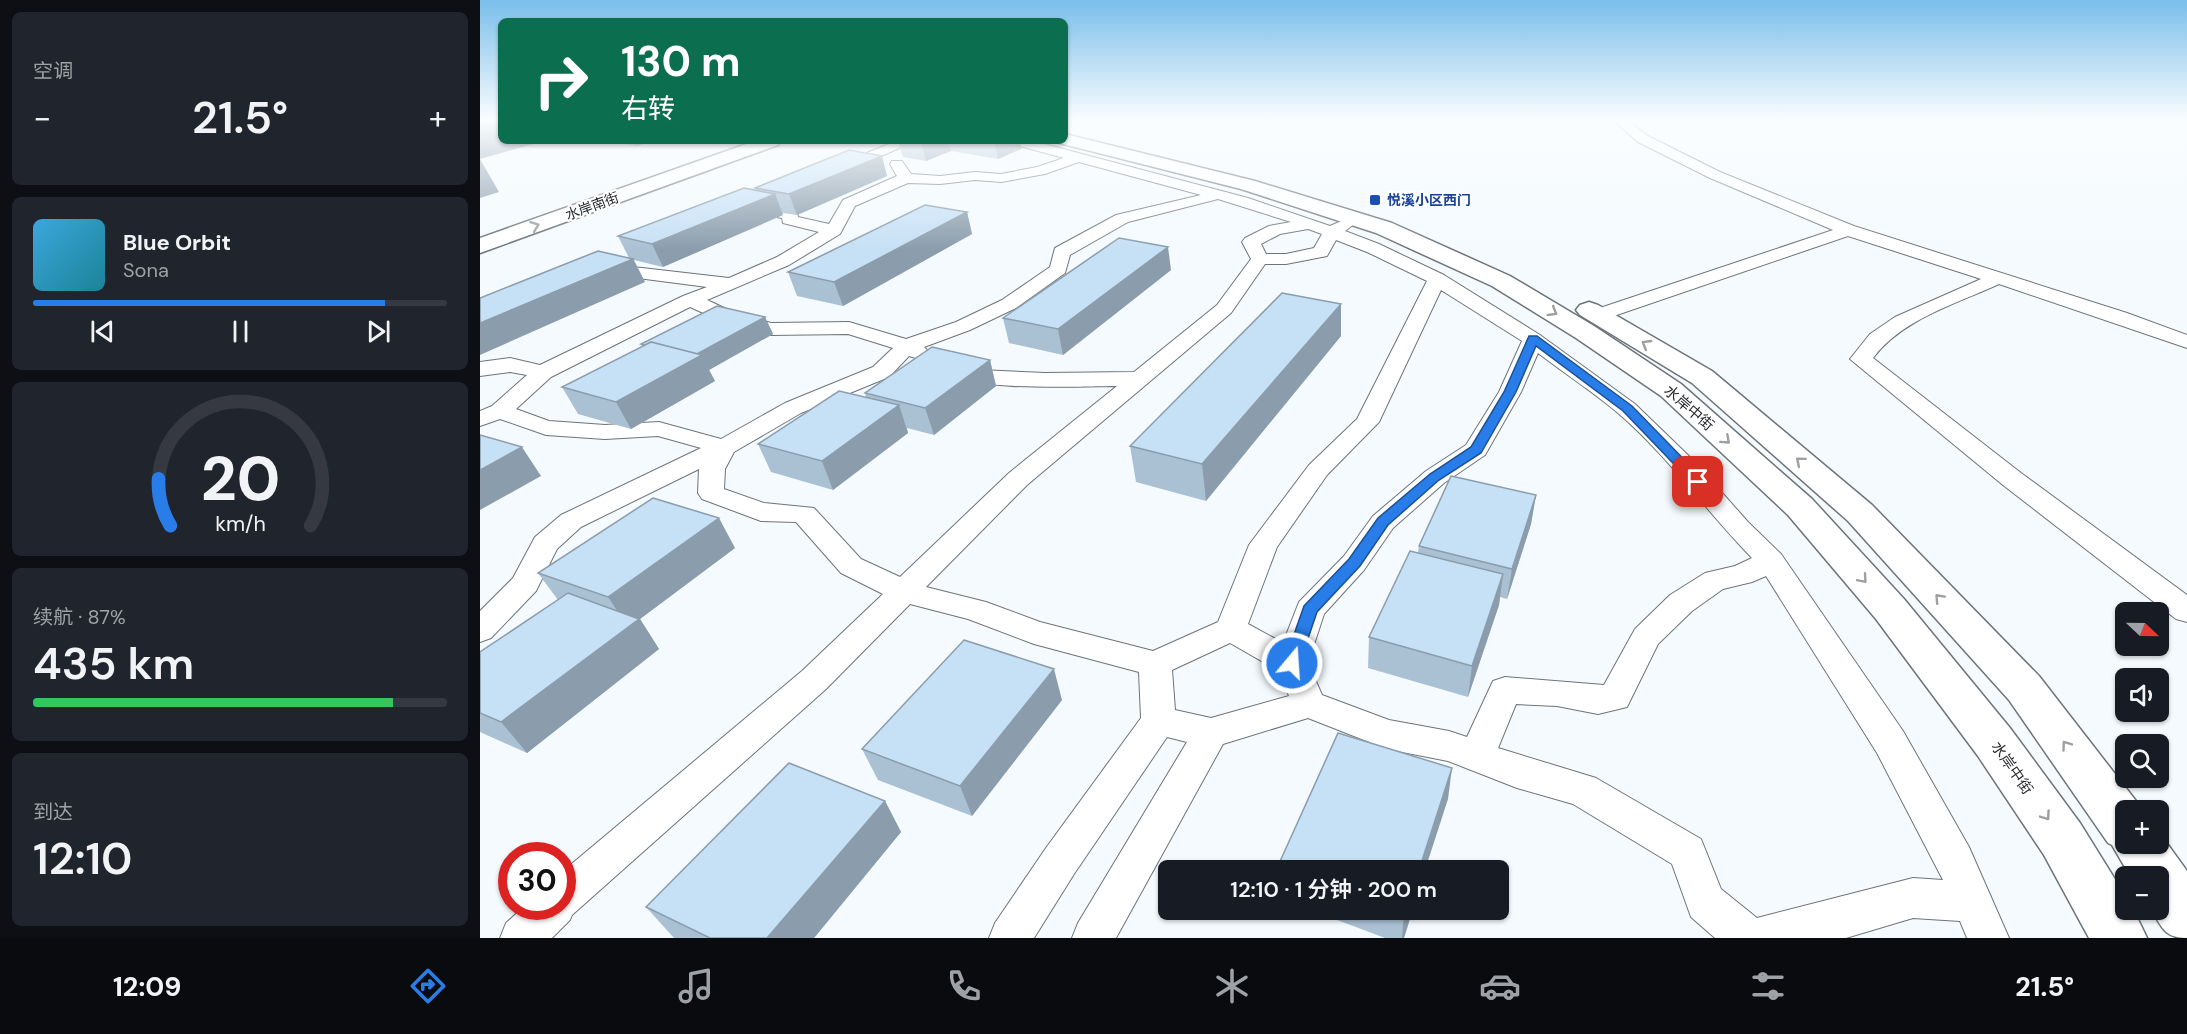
<!DOCTYPE html>
<html lang="zh">
<head>
<meta charset="utf-8">
<style>
	body { margin:0; font-family:"DM Sans","Noto Sans SC",sans-serif; background:#20242c; color:#f1f3f6; height:100vh; display:flex; flex-direction:column; font-size:22px; white-space:nowrap }
	* { box-sizing:border-box; margin:0 }
	p { font-size:20px; color:#9ea1a6 }
	.icon { flex:none; width:33px; height:33px; fill:none; stroke:currentColor; stroke-width:2; stroke-linecap:round; stroke-linejoin:round }
	.map { position:relative; flex:1; overflow:hidden }
	.drawer { display:flex; flex-direction:column; gap:12px; padding:12px; background:#0d0f14; width:480px }
	.drawer>* { flex:none }
	.banner { position:absolute; left:18px; top:18px; width:570px; height:126px; border-radius:9px; box-shadow:0 2px 4px #0004; background:#0b6e4f; color:#fff; overflow:hidden }
	.needle { width:39px; rotate:112deg }
	.tools { position:absolute; left:1635px; top:602px; display:grid; gap:12px }
	.tools a { display:grid; place-items:center; width:54px; height:54px; border-radius:9px; background:#171b24; box-shadow:0 2px 4px #0004; font-size:30px }
	.speed { position:absolute; left:18px; top:842px; display:flex; gap:12px; font-size:30px; font-weight:700; text-align:center }
	.speed>* { display:grid; place-content:center; width:78px; height:78px; border-radius:50%; background:#171b24; box-shadow:0 2px 4px #0004; line-height:1 }
	.speed .limit { border:9px solid #d22; background:#fff; color:#111 }
	.pin { position:absolute; display:grid; place-items:center; width:51px; height:51px; color:#fff; margin:-26px; border-radius:12px; box-shadow:0 3px 9px #0006 }
	.me { position:absolute; width:66px; margin:-33px; rotate:18deg; stroke-linejoin:round; filter:drop-shadow(0 0 4px #0008) }
	.turn { display:flex; align-items:center; gap:21px; height:126px; padding:0 24px; font-size:27px }
	.turn .icon { width:78px; height:78px; stroke-width:2.5 }
	.turn b { display:block; font-size:42px; line-height:51px }
	.big { font-size:45px; font-weight:600; line-height:1.1 }
	.drawer .tile { flex:1; display:flex; flex-direction:column; justify-content:center; gap:9px; min-width:0; padding:0 21px; border-radius:9px; background:#20242c }
	.drawer .dial { align-items:center; gap:0 }
	.dial svg { height:156px; overflow:visible; fill:none; stroke:#363941; stroke-width:7; stroke-linecap:round; text-anchor:middle }
	.dial text { fill:#f1f3f6; stroke:none }
	.song { display:flex; align-items:center; gap:18px }
	.cover { width:72px; height:72px; border-radius:9px; background:linear-gradient(135deg,hsl(200 70% 55%),hsl(190 70% 35%)) }
	.played { height:6px; border-radius:3px; background:linear-gradient(90deg,#297de8 85%,#363941 85%) }
	.keys { display:flex; justify-content:space-around; direction:ltr }
	.heat { display:flex; justify-content:space-between; align-items:center; font-size:33px; direction:ltr }
	.charge { height:9px; border-radius:4px; background:linear-gradient(90deg,#34c759 87%,#363941 0) }
	.trip { position:absolute; left:678px; top:860px; width:351px; height:60px; border-radius:9px; background:#171b24; box-shadow:0 2px 4px #0004; font-weight:600; line-height:60px; text-align:center }
	.menu { display:flex; height:96px; justify-content:space-around; align-items:center; background:#090b0e; color:#9ea1a6 }
	.menu .icon { width:42px; height:42px }
	.menu .on { color:#297de8 }
	.menu b { font-size:27px; color:#f1f3f6 }
	main { display:flex; flex:1; min-height:0 }
	.map>svg:first-child { display:block }
	.lines { fill:none; stroke-linecap:round; stroke-linejoin:round }
	.street-casing { stroke:#6d7479; stroke-width:2 }
	.secondary-casing { stroke:#6d7479; stroke-width:3 }
	.street { fill:#fff; fill-rule:evenodd }
	.secondary { fill:#fff; fill-rule:evenodd }
	.wall { fill:#aac1d3 }
	.shaded-wall { fill:#8b9dac }
	.building { fill:#c6e0f5; stroke:#8b9dac; stroke-width:1.5 }
	.oneway { stroke:#9e9fa0 }
	.route { fill:#297de8; stroke:#1b5197; stroke-width:1.5 }
	.transit-dot { fill:#1a4fb4; stroke:#fff; stroke-width:2 }
	.labels { text-anchor:middle; stroke-width:4.5; stroke-linejoin:round; paint-order:stroke }
	.far-transit-label { font-size:14px; font-weight:bold; fill:#164399; stroke:#fff; text-anchor:start }
	.far-street-label { font-size:14px; fill:#27292c; stroke:#fff }
	.street-label { font-size:15px; fill:#27292c; stroke:#fff }
</style>
</head>
<body>
<main>
<section class="drawer">
<div class="tile"><p>空调</p>
<div class="heat"><a>−</a><b class="big">21.5°</b><a>+</a></div>
</div>
<div class="tile">
<div class="song"><i class="cover"></i><div><b>Blue Orbit</b><p>Sona</p></div></div>
<div class="played"></div>
<div class="keys"><svg class="icon" aria-label="previous" viewBox="0 0 24 24"><path d="M18 5L8 12l10 7zM5 5v14"/></svg><svg class="icon" aria-label="pause" viewBox="0 0 24 24"><path d="M8 5v14M16 5v14"/></svg><svg class="icon" aria-label="next" viewBox="0 0 24 24"><path d="M6 5l10 7-10 7zM19 5v14"/></svg></div>
</div>
<div class="tile dial"><svg viewBox="0 0 100 80">
<path d="M14 69A42 42 0 1 1 86 69"/>
<path d="M14 69A42 42 0 0 1 8 45" stroke="#297de8"/>
<text x="50" y="56" font-size="32" font-weight="700">20</text>
<text x="50" y="72" font-size="11">km/h</text>
</svg></div>
<div class="tile"><p>续航 · 87%</p><b class="big">435 km</b><div class="charge"></div></div>
<div class="tile"><p>到达</p><b class="big">12:10</b></div>
</section>
<div class="map">
<svg width="1707" height="938" viewBox="0 0 1707 938">
	<rect width="100%" height="100%" fill="#f4fafe"/>
	<g class="lines">
		<g class="street-casing">
			<g id="street">
				<path d="M1132 119H1146L1168 136 1240 172 1374 226 1647 313 1707 335V348L1519 284C1476 304 1422 319 1393 358L1541 473 1707 595V622L1696 619 1523 485 1370 359 1390 334 1415 317 1501 279 1368 236 1125 319H1111L1108 315 1111 311 1353 230 1230 178 1158 142Z"/>
				<polygon points="416,141 435,141 370,170 365,171 358,167 360,164"/>
				<path d="M530 141H553L768 198 850 226 866 219 872 220 874 224 865 231 899 244 964 275 1060 335 1155 404 1214 461 1268 522 1301 554 1423 731 1489 847 1529 938H1487L1480 921 1433 918 1366 938H1235L1211 917 1192 864 1093 804 1037 788 968 761 907 749 828 718 743 744 636 938H592L598 923 707 742 687 737 594 874 554 938H509L515 923 566 848 661 718 659 672 554 644 488 619 430 604 346 689 92 915 90 920 72 938H20L26 923 45 906H82V872L322 671 403 594 361 573 316 522 281 521 222 499 218 493 219 469 101 527 77 549 56 591 11 638 0 642V611L33 578 55 537 81 515 221 448 178 436 125 439 66 435 20 419 0 426V411L12 406 47 375 30 372 0 376V362L30 358 60 365 203 296 227 287 127 274 121 273 118 269 121 265 127 264 249 278 297 257 339 232 303 223 302 218 263 211 261 208 263 205 269 203 311 209 317 211 318 217 349 224 363 200 417 176 410 164 412 161H422L431 174 460 176 495 172 521 174 557 167 584 158 532 144ZM599 162 721 195 636 215 575 248 570 267 522 300 476 322 426 339 369 322 291 323 255 313 227 300 309 265 360 234 375 206 428 183 460 184 495 180 521 182 565 174ZM738 199 811 222 789 226 765 238 762 242 771 259 737 305 654 372 565 373 499 370 481 365 473 367 470 372C484 392 609 386 637 386L529 473 420 577 381 559 334 508 284 503 244 489 245 469 254 452 321 413 409 377 429 356 439 359 447 358 450 353 444 347 490 330 536 308 585 273 590 255 648 222ZM828 229 842 234 834 248 806 254H786L781 244 800 234ZM856 240 887 252 947 281 877 419 829 465 769 545 738 622 673 651 560 622 506 602 446 587 547 485 751 313 785 264H806L847 256ZM961 290 1042 341 1019 392 986 445 946 471 893 516 864 556 819 602 803 643 768 624 797 547 847 475 899 422ZM210 307 241 321 290 335 368 334 413 348 393 367 305 403 241 439 179 422 125 425 69 421 36 409 71 377ZM1058 353C1084 373 1113 392 1138 413 1188 456 1226 511 1272 558L1255 566 1225 573 1190 595 1155 629 1124 685 1025 677 1013 681 987 737 969 731 909 720 842 695 828 663 844 614 884 570 913 528 964 483 1005 455 1041 392ZM1286 576 1397 753 1463 880 1433 878 1277 918 1241 889 1221 839 1116 778 1018 748 1036 704 1077 706 1118 714 1147 707 1178 644 1212 611 1243 589 1272 582ZM750 643 799 671 809 696 731 718 695 710 692 670Z"/>
			</g>
		</g>
		<g class="secondary-casing">
			<g id="secondary">
				<polygon points="585,134 775,181 912,223 1030,276 1114,326 1201,384 1332,499 1424,599 1530,728 1600,823 1646,897 1646,909 1653,909 1667,938 1609,938 1564,855 1498,756 1396,619 1308,515 1181,396 1096,338 1012,286 896,233 761,189 579,143 578,141 585,141"/>
				<polygon points="275,141 301,141 298,145 0,253 0,238"/>
				<path d="M1109 302 1118 305 1232 371 1392 505 1559 676 1663 810H1646V843H1678V831L1707 871V938C1684 938 1682 927 1671 909H1678V876H1650L1632 845 1628 843 1529 700 1368 521 1212 383 1100 315 1096 310 1100 305Z"/>
			</g>
		</g>
		<use href="#street" class="street"/>
		<use href="#secondary" class="secondary"/>
	</g>
	<g class="wall">
		<polygon points="126,141 173,141 156,146"/>
		<polygon points="418,141 540,141 541,149 518,159 471,151 446,161 423,157"/>
		<polygon points="407,176 317,215 303,213 303,215 183,267 154,260 165,282 149,258 138,236 276,190 275,188"/>
		<polygon points="487,212 492,234 363,306 317,296 308,272"/>
		<polygon points="691,270 583,355 529,343 523,318"/>
		<polygon points="285,317 293,334 229,370 235,381 151,429 98,414 82,387 162,347 161,344"/>
		<polygon points="861,336 726,501 656,482 650,446"/>
		<polygon points="510,360 516,386 454,435 427,428 428,433 353,490 291,472 278,444 386,397 385,393"/>
		<polygon points="1056,495 1051,524 1027,599 1020,597 1019,605 988,697 888,668 889,637 938,553 939,546"/>
		<polygon points="255,548 160,619 179,649 47,753 0,732 0,652 78,600 58,573"/>
		<polygon points="582,700 492,816 398,780 382,749"/>
		<polygon points="405,801 421,832 334,938 194,938 166,907"/>
		<polygon points="828,909 933,909 924,938 905,938"/>
	</g>
	<g class="shaded-wall">
		<polygon points="10,119 21,119 21,141 64,141 0,159 19,192 0,198 0,122"/>
		<polygon points="154,141 173,141 156,146"/>
		<polygon points="441,141 468,141 471,151 446,161"/>
		<polygon points="514,141 540,141 541,149 518,159"/>
		<polygon points="402,156 407,176 317,215 309,194"/>
		<polygon points="295,194 303,215 183,267 172,244"/>
		<polygon points="487,212 492,234 363,306 354,282"/>
		<polygon points="688,247 691,270 583,355 578,329"/>
		<polygon points="153,259 165,282 0,355 0,323"/>
		<polygon points="861,304 861,336 726,501 722,464"/>
		<polygon points="285,317 293,334 229,370 235,381 151,429 136,402 211,357"/>
		<polygon points="510,360 516,386 454,435 445,408"/>
		<polygon points="419,405 428,433 353,490 342,461"/>
		<polygon points="42,447 61,476 0,510 0,470"/>
		<polygon points="1056,495 1051,524 1027,599 1032,569"/>
		<polygon points="239,518 255,548 160,619 179,649 47,753 21,722 148,627 128,597"/>
		<polygon points="1023,574 1019,605 988,697 992,666"/>
		<polygon points="574,669 582,700 492,816 480,786"/>
		<polygon points="972,768 968,799 945,870 939,870"/>
		<polygon points="405,801 421,832 334,938 287,938"/>
		<polygon points="926,909 933,909 924,938 922,938 924,915"/>
	</g>
	<g class="building">
		<polygon points="0,119 10,119 0,122"/>
		<polygon points="369,150 402,156 309,194 275,188"/>
		<polygon points="264,188 295,194 172,244 138,236"/>
		<polygon points="445,205 487,212 354,282 308,272"/>
		<polygon points="639,238 688,247 578,329 523,318"/>
		<polygon points="118,251 153,259 0,323 0,298"/>
		<polygon points="802,293 861,304 722,464 650,446"/>
		<polygon points="237,306 285,317 217,354 171,342 165,345 161,344"/>
		<polygon points="171,342 222,355 136,402 82,387"/>
		<polygon points="452,347 510,360 445,408 385,393"/>
		<polygon points="359,391 419,405 342,461 278,444"/>
		<polygon points="0,435 42,447 0,470"/>
		<polygon points="971,476 1056,495 1032,569 939,546"/>
		<polygon points="173,498 239,518 128,597 58,573"/>
		<polygon points="930,551 1023,574 992,666 889,637"/>
		<polygon points="88,593 159,619 21,722 0,713 0,652"/>
		<polygon points="484,640 574,669 480,786 382,749"/>
		<polygon points="858,733 972,768 939,870 803,870 797,868"/>
		<polygon points="309,763 405,801 287,938 230,938 166,907"/>
		<polygon points="909,909 926,909 924,915"/>
	</g>
	<defs><path id="oneway-chevron" d="M-2-3.5L2.5 0L-2 3.5" fill="none" stroke-width="1.6" stroke-linecap="round" stroke-linejoin="round" transform="scale(1.5)"/></defs>
	<g class="oneway">
		<use href="#oneway-chevron" transform="translate(55 226) rotate(-20)"/>
		<use href="#oneway-chevron" transform="translate(1073 312) rotate(31)"/>
		<use href="#oneway-chevron" transform="translate(1166 344) rotate(-149)"/>
		<use href="#oneway-chevron" transform="translate(1246 440) rotate(42)"/>
		<use href="#oneway-chevron" transform="translate(1320 461) rotate(-140)"/>
		<use href="#oneway-chevron" transform="translate(1383 579) rotate(49)"/>
		<use href="#oneway-chevron" transform="translate(1459 598) rotate(-133)"/>
		<use href="#oneway-chevron" transform="translate(1586 745) rotate(-126)"/>
		<use href="#oneway-chevron" transform="translate(1566 816) rotate(55)"/>
	</g>
	<linearGradient id="sky" x2="0" y2="1"><stop stop-color="#7abeeb"/><stop offset="0.48" stop-color="#fafdff"/><stop offset="1" stop-color="#fafdff" stop-opacity="0"/></linearGradient>
	<rect width="1707" height="250" fill="url(#sky)"/>
	<polygon class="route" points="1049,336 1057,336 1152,406 1223,479 1225,482 1223,485 1214,485 1143,411 1056,346 1036,392 1001,453 959,480 908,525 880,566 837,612 818,668 812,670 806,668 804,663 824,606 869,559 898,518 950,474 991,447 1024,392"/>
	<rect class="transit-dot" x="889" y="194" width="12" height="12" rx="3"/>
	<g class="labels">
		<g class="far-transit-label">
			<text x="907" y="205">悦溪小区西门</text>
		</g>
		<g class="far-street-label">
			<text transform="translate(112 206) rotate(-20)" y="5">水岸南街</text>
		</g>
		<g class="street-label">
			<text transform="translate(1209 408) rotate(41)" y="5">水岸中街</text>
			<text transform="translate(1532 768) rotate(55)" y="5">水岸中街</text>
		</g>
	</g>
</svg>
<div class="tools">
<a><svg class="needle" viewBox="-14 -14 28 28"><path d="M0-13l5 13h-10z" fill="#e53935"/><path d="M0 13l5-13h-10z" fill="#9ea1a6"/></svg></a>
<a><svg class="icon" aria-label="sound" viewBox="0 0 24 24"><path d="M4 9h4l5-4v14l-5-4H4zM17 9q2 3 0 6"/></svg></a>
<a><svg class="icon" aria-label="search" viewBox="0 0 24 24"><circle cx="10" cy="10" r="6"/><path d="M15 15l6 6"/></svg></a>
<a>+</a>
<a>−</a>
</div>
<div class="speed"><div class="limit">30</div></div>
<div class="pin" style="left:1218px;top:482px;background:#d93025"><svg class="icon" aria-label="arrive" viewBox="0 0 24 24"><path d="M6 21V4h12l-3 4 3 4H6"/></svg></div>
<svg class="me" style="left:812px;top:663px" viewBox="-20 -20 40 40"><circle r="17" fill="#297de8" stroke="#fff" stroke-width="3"/><path d="M0-11L8 9 0 5-8 9z" fill="#fff"/></svg>
<div class="trip">12:10 · 1 分钟 · 200 m</div>
<div class="banner">
<div class="turn"><svg class="icon" aria-label="right" viewBox="0 0 24 24"><path d="M7 20v-9h11M14 6l5 5-5 5"/></svg><div><b>130 m</b>右转</div></div>
</div>
</div>
</main>
<nav class="menu">
<b>12:09</b>
<svg class="icon on" aria-label="directions" viewBox="0 0 24 24"><path d="M12 3l9 9-9 9-9-9zM9 14v-3h6M13 9l2 2-2 2"/></svg>
<svg class="icon" aria-label="music" viewBox="0 0 24 24"><path d="M9 18V5l10-2v13"/><circle cx="6" cy="18" r="3"/><circle cx="16" cy="16" r="3"/></svg>
<svg class="icon" aria-label="phone" viewBox="0 0 24 24"><path d="M5 4h4l2 5-3 2q2 4 5 5l2-3 5 2v4C11 20 4 13 5 4z"/></svg>
<svg class="icon" aria-label="climate" viewBox="0 0 24 24"><path d="M12 3v18M4 7l16 10M4 17L20 7"/></svg>
<svg class="icon" aria-label="car" viewBox="0 0 24 24"><path d="M5 17H2v-5l4-1 3-4h7l3 4 3 1v5h-3M9 17h6M6 11h13"/><circle cx="7" cy="17" r="2"/><circle cx="17" cy="17" r="2"/></svg>
<svg class="icon" aria-label="filters" viewBox="0 0 24 24"><path d="M4 7h16M4 17h16"/><circle cx="9" cy="7" r="2"/><circle cx="15" cy="17" r="2"/></svg>
<b>21.5°</b>
</nav>
</body>
</html>
